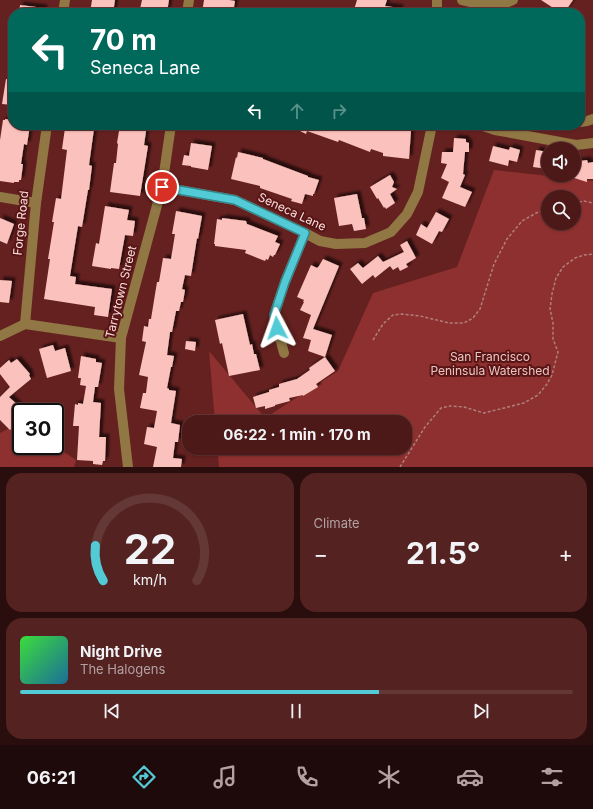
<!DOCTYPE html>
<html lang="en">
<head>
<meta charset="utf-8">
<style>
	body { margin:0; font-family:Inter,sans-serif; background:#532221; color:#f1f3f6; height:100vh; display:flex; flex-direction:column; font-size:15px; white-space:nowrap }
	* { box-sizing:border-box; margin:0 }
	p { font-size:13px; color:#b2a0a2 }
	.icon { flex:none; width:22px; height:22px; fill:none; stroke:currentColor; stroke-width:2; stroke-linecap:round; stroke-linejoin:round }
	.map { position:relative; height:467px; overflow:hidden }
	.panel { display:flex; flex-direction:column; gap:6px; padding:6px; background:#2a0e0d; flex:1 }
	.panel>* { flex:none }
	.hud { position:absolute; left:8px; top:8px; width:577px; height:122px; border-radius:16px; box-shadow:0 1px 3px #0004,0 0 0 1px #633837; background:#00695c; color:#fff; overflow:hidden }
	.controls { position:absolute; left:541px; top:142px; display:grid; gap:8px }
	.controls a { display:grid; place-items:center; width:40px; height:40px; border-radius:50%; background:#4c1918; box-shadow:0 1px 3px #0004,0 0 0 1px #633837; font-size:20px }
	.speed { position:absolute; left:12px; top:403px; display:flex; gap:8px; font-size:20px; font-weight:700; text-align:center }
	.speed>* { display:grid; place-content:center; width:52px; height:52px; border-radius:50%; background:#4c1918; box-shadow:0 1px 3px #0004,0 0 0 1px #633837; line-height:1 }
	.speed .limit { border:2px solid #111; border-radius:6px; background:#fff; color:#111 }
	.pin { position:absolute; display:grid; place-items:center; width:34px; height:34px; color:#fff; margin:-17px; border:2px solid #fff; border-radius:50%; box-shadow:0 1px 4px #0007 }
	.me { position:absolute; width:44px; margin:-22px; rotate:356deg; stroke-linejoin:round; filter:drop-shadow(0 0 3px #0008) }
	.turn { display:flex; align-items:center; gap:14px; height:84px; padding:0 16px; font-size:18px }
	.turn .icon { width:52px; height:52px; stroke-width:2.5 }
	.turn b { display:block; font-size:28px; line-height:34px }
	.lanes { display:flex; align-items:center; height:38px; padding:0 16px; background:#0003; justify-content:center; gap:20px; direction:ltr }
	.lanes .off { opacity:.35 }
	.big { font-size:30px; font-weight:700; line-height:1.1 }
	.panel .tile { flex:1; display:flex; flex-direction:column; justify-content:center; gap:6px; min-width:0; padding:0 14px; border-radius:16px; background:#532221 }
	.panel .dial { align-items:center; gap:0 }
	.dial svg { height:104px; overflow:visible; fill:none; stroke:#633837; stroke-width:7; stroke-linecap:round; text-anchor:middle }
	.dial text { fill:#f1f3f6; stroke:none }
	.song { display:flex; align-items:center; gap:12px }
	.cover { width:48px; height:48px; border-radius:6px; background:linear-gradient(135deg,hsl(120 70% 55%),hsl(200 70% 35%)) }
	.played { height:4px; border-radius:2px; background:linear-gradient(90deg,#52cbd7 65%,#633837 65%) }
	.keys { display:flex; justify-content:space-around; direction:ltr }
	.heat { display:flex; justify-content:space-between; align-items:center; font-size:22px; direction:ltr }
	.panel .tiles { flex:1; display:grid; gap:6px; grid-template-columns:1fr 1fr }
	.tile:last-child { grid-column:span 2 }
	.trip { position:absolute; left:182px; top:415px; width:230px; height:40px; border-radius:16px; background:#4c1918; box-shadow:0 1px 3px #0004,0 0 0 1px #633837; font-weight:700; line-height:40px; text-align:center }
	.tabs { display:flex; height:64px; justify-content:space-around; align-items:center; background:#1e0a0a; color:#b2a0a2 }
	.tabs .icon { width:28px; height:28px }
	.tabs .active { color:#52cbd7 }
	.tabs b { font-size:18px; color:#f1f3f6 }
	.map>svg:first-child { display:block }
	.green { fill:#8e302f; fill-rule:evenodd }
	.building { fill:#fbc1bc; filter:url(#shadow) }
	.lines { fill:none; stroke-linecap:round; stroke-linejoin:round }
	.path { stroke:#af7f7d; stroke-width:1.5; stroke-dasharray:3 2; stroke-linecap:butt }
	.minor { stroke:#907744; stroke-width:10 }
	.route-casing { stroke:#35848c; stroke-width:10 }
	.route { stroke:#52cbd7; stroke-width:7 }
	.labels { text-anchor:middle; stroke-width:4; stroke-linejoin:round; paint-order:stroke }
	.street-label { font-size:12px; fill:#fadfdc; stroke:#591516 }
	.park-label { font-size:12px; fill:#e9c6c3; stroke:#591516 }
</style>
</head>
<body>
<div class="map">
<svg width="593" height="467" viewBox="0 0 593 467">
	<defs>
		<filter id="shadow"><feDropShadow dx="3.5" dy="-3.5" stdDeviation="1" flood-color="#0009"/></filter>
	</defs>
	<rect width="100%" height="100%" fill="#652120"/>
	<g class="green">
		<path d="M494 170 593 181V467H219L217 448H405V422H215L209 351 265 418 338 371 373 293 457 267ZM548 197H574V223H548Z"/>
		<polygon points="20,423 21,423 21,446 55,446 76,460 74,467 0,467 0,433"/>
	</g>
	<g class="building">
		<polygon points="92,0 115,0 113,13 90,13"/>
		<polygon points="142,0 169,0 167,12 140,9"/>
		<polygon points="204,0 229,0 235,1 233,13 202,13"/>
		<polygon points="357,0 387,0 385,6 400,8 399,13 353,13"/>
		<polygon points="541,0 573,0 564,13 561,13"/>
		<polygon points="20,5 44,8 44,13 19,13"/>
		<polygon points="6,79 13,80 13,105 2,104"/>
		<polygon points="5,119 13,120 13,125 30,125 27,145 24,144 21,164 23,164 21,180 19,180 19,182 14,182 14,183 0,181 0,140 3,120 5,120"/>
		<polygon points="120,125 147,125 144,145 148,146 140,196 110,192 114,163 116,163 118,144 117,143"/>
		<polygon points="288,125 369,125 382,130 391,131 391,129 411,131 409,159 383,156 383,153 371,149 370,152 339,140 338,142 307,131 306,134"/>
		<polygon points="70,126 94,129 89,165 92,166 89,190 88,190 82,227 78,226 70,276 76,277 75,284 112,289 108,317 94,315 95,307 44,299 50,259 48,259 54,222 52,222 56,198 61,199 67,150 62,149 65,128 70,129"/>
		<polygon points="454,138 466,139 466,142 469,143 469,152 465,152 463,174 465,175 460,187 472,192 465,207 442,198 449,182 441,178 447,164 441,163 442,152 453,152"/>
		<polygon points="191,143 212,146 208,170 191,167 191,166 182,165 184,155 189,156"/>
		<polygon points="493,146 509,150 510,147 520,150 517,162 509,160 508,166 489,161"/>
		<polygon points="536,150 548,152 548,169 533,167"/>
		<polygon points="238,152 263,158 263,159 308,176 308,177 319,180 314,194 313,194 313,196 305,194 302,204 291,201 292,199 260,188 260,186 231,179 236,157 237,158"/>
		<polygon points="587,160 588,163 593,162 593,179 587,179 587,182 574,178 574,162"/>
		<polygon points="390,175 394,182 392,187 397,189 390,194 395,203 386,209 385,207 384,208 378,198 377,199 370,187"/>
		<polygon points="357,194 362,218 364,218 366,229 354,231 352,224 339,226 334,198"/>
		<polygon points="105,206 129,210 127,220 135,221 133,236 125,235 119,269 111,268 111,269 92,266 96,243 99,244"/>
		<polygon points="176,211 202,216 198,239 197,238 191,276 185,275 182,289 185,290 183,302 181,302 179,311 176,311 172,332 170,332 167,355 174,356 172,367 171,367 167,388 169,389 169,390 176,391 171,423 180,425 178,442 175,442 173,458 182,459 181,467 153,467 157,447 144,444 147,427 154,428 157,411 140,408 143,393 146,393 148,377 139,375 146,342 142,341 144,326 148,327 149,319 151,319 157,282 159,282 163,258 171,259 175,234 172,234"/>
		<polygon points="436,212 449,219 442,232 439,231 432,244 416,235 421,224 427,228"/>
		<polygon points="0,218 14,224 7,244 0,241"/>
		<polygon points="222,218 246,221 247,224 278,236 275,242 280,244 275,255 274,255 273,257 270,255 268,260 266,259 265,261 245,253 246,250 215,246 215,244 214,244 217,219 222,220"/>
		<polygon points="407,241 416,258 406,264 408,267 400,271 398,267 393,270 390,266 375,278 373,275 362,284 350,269 358,263 363,268 378,256 383,262 404,252 400,245"/>
		<polygon points="323,259 339,266 313,329 332,335 325,357 308,351 311,340 303,338 311,315 300,310 304,302 303,302 304,300 297,297 311,265 317,268 319,266"/>
		<polygon points="0,280 12,281 9,303 0,302"/>
		<polygon points="243,314 250,345 252,344 254,354 256,354 260,370 229,376 222,343 220,344 215,320"/>
		<polygon points="186,341 196,342 195,351 185,349"/>
		<polygon points="53,345 55,351 65,348 71,371 47,378 39,349"/>
		<polygon points="81,356 96,359 96,362 102,363 98,387 95,387 93,402 101,403 99,437 106,437 105,461 103,461 102,465 93,464 93,461 77,460 79,426 73,426 75,404 78,405 78,403 83,404 86,386 80,385 81,378 78,378"/>
		<polygon points="325,357 335,371 316,384 318,387 303,396 303,395 289,398 290,401 275,405 275,406 265,409 265,406 256,408 253,397 269,392 269,390 279,387 279,384 297,379 310,370 309,368"/>
		<polygon points="17,359 30,374 29,375 31,379 9,397 21,408 21,418 10,430 0,420 0,397 10,387 0,374 0,368 9,360 11,363"/>
	</g>
	<g class="lines">
		<g class="path">
			<polyline points="574,203 584,201 593,203"/>
			<polyline points="373,340 383,324 393,315 402,314 420,316 449,323 464,323 473,318 480,309 494,264 507,239 522,221 538,212 548,209"/>
			<polyline points="400,467 425,427 441,408 450,406 464,407 484,413 524,403 538,395 547,384 552,375 558,352 553,339 553,323 550,309 552,294 556,278 563,267 575,258 584,255 593,254"/>
		</g>
		<g class="minor">
			<polyline points="462,0 471,2 506,3 513,0"/>
			<polyline points="63,13 65,0"/>
			<polyline points="187,13 189,0"/>
			<polyline points="437,13 437,0"/>
			<polyline points="580,122 587,121 593,119"/>
			<polyline points="480,125 495,130 576,145 593,143"/>
			<polyline points="162,187 235,200 305,233 320,241 336,244 365,243 391,232 407,214 418,192 432,125"/>
			<polyline points="0,197 36,203"/>
			<polyline points="25,324 36,203 47,125"/>
			<polyline points="0,336 25,324 121,338"/>
			<polyline points="284,353 274,315 285,282 305,233"/>
			<polyline points="128,467 119,389 121,338 162,187 171,125"/>
		</g>
	</g>
	<g class="lines">
		<g class="route-casing">
			<polyline id="route" points="162,187 235,200 305,233 285,282 274,315 277,328"/>
		</g>
		<use href="#route" class="route"/>
	</g>
	<g class="labels">
		<g class="street-label">
			<text transform="translate(292 212) rotate(25)" y="4">Seneca Lane</text>
			<text transform="translate(21 223) rotate(-84)" y="4">Forge Road</text>
			<text transform="translate(121 292) rotate(-76)" y="4">Tarrytown Street</text>
		</g>
		<g class="park-label">
			<text x="490" y="361">San Francisco<tspan x="490" dy="14">Peninsula Watershed</tspan></text>
		</g>
	</g>
</svg>
<div class="controls">
<a><svg class="icon" aria-label="sound" viewBox="0 0 24 24"><path d="M4 9h4l5-4v14l-5-4H4zM17 9q2 3 0 6"/></svg></a>
<a><svg class="icon" aria-label="search" viewBox="0 0 24 24"><circle cx="10" cy="10" r="6"/><path d="M15 15l6 6"/></svg></a>
</div>
<div class="speed"><div class="limit">30</div></div>
<div class="pin" style="left:162px;top:187px;background:#d93025"><svg class="icon" aria-label="arrive" viewBox="0 0 24 24"><path d="M6 21V4h12l-3 4 3 4H6"/></svg></div>
<svg class="me" style="left:277px;top:328px" viewBox="-20 -20 40 40"><path d="M0-17L14 15 0 8-14 15z" fill="#52cbd7" stroke="#fff" stroke-width="4"/></svg>
<div class="trip">06:22 · 1 min · 170 m</div>
<div class="hud">
<div class="turn"><svg class="icon" aria-label="left" viewBox="0 0 24 24"><path d="M17 20v-9H6M10 6l-5 5 5 5"/></svg><div><b>70 m</b>Seneca Lane</div></div>
<div class="lanes"><svg class="icon" aria-label="left" viewBox="0 0 24 24"><path d="M17 20v-9H6M10 6l-5 5 5 5"/></svg><svg class="icon off" aria-label="ahead" viewBox="0 0 24 24"><path d="M12 20V5M6 11l6-6 6 6"/></svg><svg class="icon off" aria-label="right" viewBox="0 0 24 24"><path d="M7 20v-9h11M14 6l5 5-5 5"/></svg></div>
</div>
</div>
<section class="panel">
<div class="tiles">
<div class="tile dial"><svg viewBox="0 0 100 80">
<path d="M14 69A42 42 0 1 1 86 69"/>
<path d="M14 69A42 42 0 0 1 8 42" stroke="#52cbd7"/>
<text x="50" y="56" font-size="32" font-weight="700">22</text>
<text x="50" y="72" font-size="11">km/h</text>
</svg></div>
<div class="tile"><p>Climate</p>
<div class="heat"><a>−</a><b class="big">21.5°</b><a>+</a></div>
</div>
<div class="tile">
<div class="song"><i class="cover"></i><div><b>Night Drive</b><p>The Halogens</p></div></div>
<div class="played"></div>
<div class="keys"><svg class="icon" aria-label="previous" viewBox="0 0 24 24"><path d="M18 5L8 12l10 7zM5 5v14"/></svg><svg class="icon" aria-label="pause" viewBox="0 0 24 24"><path d="M8 5v14M16 5v14"/></svg><svg class="icon" aria-label="next" viewBox="0 0 24 24"><path d="M6 5l10 7-10 7zM19 5v14"/></svg></div>
</div>
</div>
</section>
<nav class="tabs">
<b>06:21</b>
<svg class="icon active" aria-label="directions" viewBox="0 0 24 24"><path d="M12 3l9 9-9 9-9-9zM9 14v-3h6M13 9l2 2-2 2"/></svg>
<svg class="icon" aria-label="music" viewBox="0 0 24 24"><path d="M9 18V5l10-2v13"/><circle cx="6" cy="18" r="3"/><circle cx="16" cy="16" r="3"/></svg>
<svg class="icon" aria-label="phone" viewBox="0 0 24 24"><path d="M5 4h4l2 5-3 2q2 4 5 5l2-3 5 2v4C11 20 4 13 5 4z"/></svg>
<svg class="icon" aria-label="climate" viewBox="0 0 24 24"><path d="M12 3v18M4 7l16 10M4 17L20 7"/></svg>
<svg class="icon" aria-label="car" viewBox="0 0 24 24"><path d="M5 17H2v-5l4-1 3-4h7l3 4 3 1v5h-3M9 17h6M6 11h13"/><circle cx="7" cy="17" r="2"/><circle cx="17" cy="17" r="2"/></svg>
<svg class="icon" aria-label="filters" viewBox="0 0 24 24"><path d="M4 7h16M4 17h16"/><circle cx="9" cy="7" r="2"/><circle cx="15" cy="17" r="2"/></svg>
</nav>
</body>
</html>
